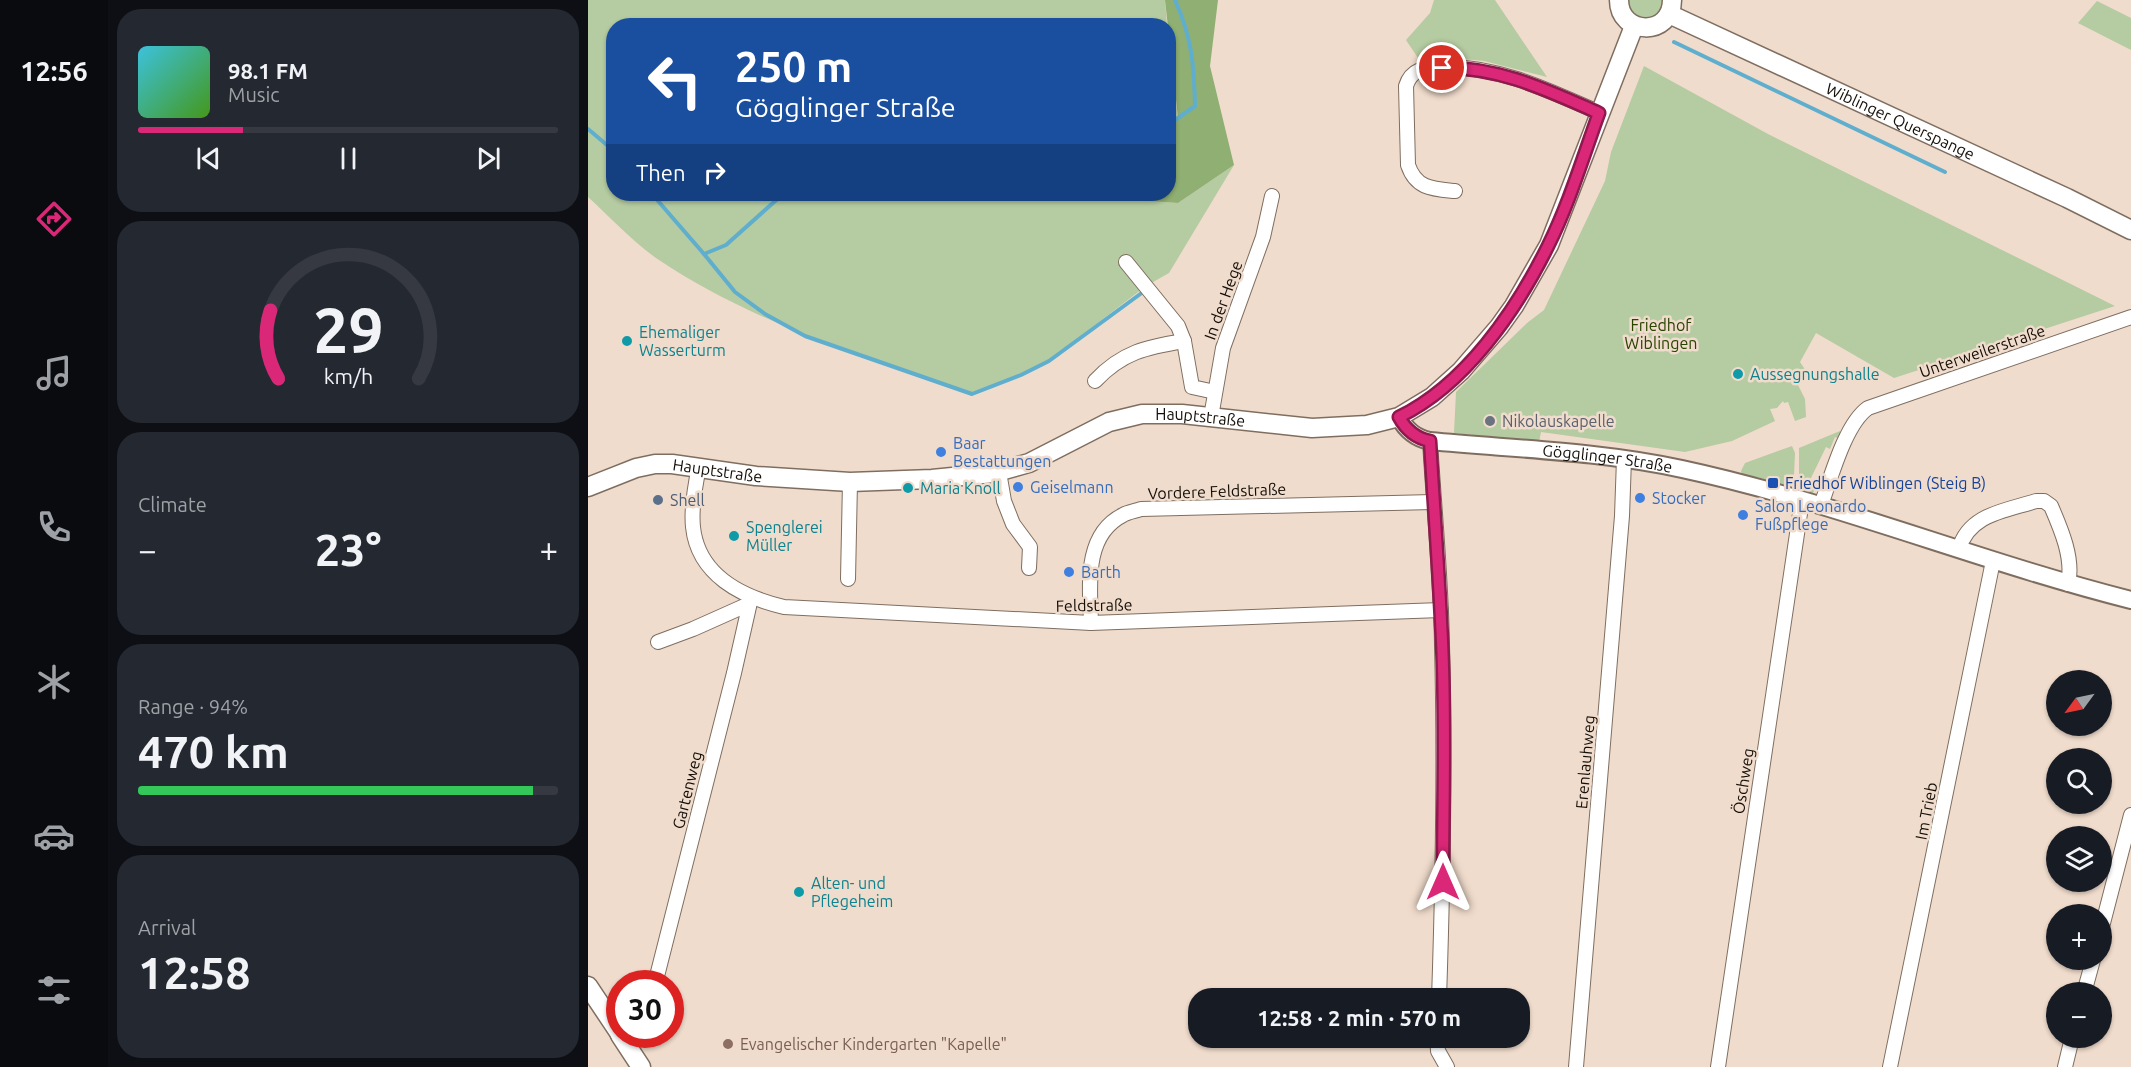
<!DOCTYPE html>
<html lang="en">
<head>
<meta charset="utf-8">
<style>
	body { margin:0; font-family:Ubuntu,sans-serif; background:#242831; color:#f1f3f6; height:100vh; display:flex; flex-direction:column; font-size:22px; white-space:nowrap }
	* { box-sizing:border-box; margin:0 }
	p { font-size:20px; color:#9ea1a6 }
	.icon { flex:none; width:33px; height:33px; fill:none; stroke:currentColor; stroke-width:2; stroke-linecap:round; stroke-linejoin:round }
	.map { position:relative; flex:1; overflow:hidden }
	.panel { display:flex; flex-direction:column; gap:9px; padding:9px; background:#0d0f14; width:480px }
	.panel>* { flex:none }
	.hud { position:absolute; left:18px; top:18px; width:570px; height:183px; border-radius:24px; box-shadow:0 2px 4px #0004; background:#1a4fa0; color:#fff; overflow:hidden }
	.needle { width:39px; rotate:237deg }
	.tools { position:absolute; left:1458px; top:670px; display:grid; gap:12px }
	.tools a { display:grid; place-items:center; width:66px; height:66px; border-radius:50%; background:#171b24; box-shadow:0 2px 4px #0004; font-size:30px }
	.speed { position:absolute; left:18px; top:970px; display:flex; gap:12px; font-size:30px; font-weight:700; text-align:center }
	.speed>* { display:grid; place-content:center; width:78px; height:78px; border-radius:50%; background:#171b24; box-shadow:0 2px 4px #0004; line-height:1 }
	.speed .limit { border:9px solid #d22; background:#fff; color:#111 }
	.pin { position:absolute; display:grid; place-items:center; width:51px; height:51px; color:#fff; margin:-26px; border:3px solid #fff; border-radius:50%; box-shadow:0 2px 6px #0007 }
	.me { position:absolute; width:66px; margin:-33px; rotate:0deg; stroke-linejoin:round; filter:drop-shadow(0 0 4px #0008) }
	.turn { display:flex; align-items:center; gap:21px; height:126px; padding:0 30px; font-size:27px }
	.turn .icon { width:78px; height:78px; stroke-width:2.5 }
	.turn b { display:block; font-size:42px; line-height:51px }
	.then { display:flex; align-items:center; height:57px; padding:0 30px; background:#0003; gap:12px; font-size:22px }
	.big { font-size:45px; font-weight:700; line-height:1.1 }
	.panel .tile { flex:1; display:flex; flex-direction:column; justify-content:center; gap:9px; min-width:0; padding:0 21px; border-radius:24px; background:#242831 }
	.panel .dial { align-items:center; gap:0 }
	.dial svg { height:156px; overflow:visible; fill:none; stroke:#363941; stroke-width:7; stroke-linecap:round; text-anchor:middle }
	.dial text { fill:#f1f3f6; stroke:none }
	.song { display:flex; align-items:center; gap:18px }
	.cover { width:72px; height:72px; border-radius:9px; background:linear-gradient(135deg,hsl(190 70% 55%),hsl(100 70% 35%)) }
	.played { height:6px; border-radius:3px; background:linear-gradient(90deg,#db2777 25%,#363941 25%) }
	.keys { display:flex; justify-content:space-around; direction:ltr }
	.heat { display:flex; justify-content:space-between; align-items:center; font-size:33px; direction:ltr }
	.charge { height:9px; border-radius:4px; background:linear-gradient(90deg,#34c759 94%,#363941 0) }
	.trip { position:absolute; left:600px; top:988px; width:342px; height:60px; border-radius:24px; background:#171b24; box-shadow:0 2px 4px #0004; font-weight:700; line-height:60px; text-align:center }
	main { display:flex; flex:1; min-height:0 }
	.tabs { display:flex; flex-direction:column; width:108px; justify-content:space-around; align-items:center; background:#090b0e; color:#9ea1a6 }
	.tabs .icon { width:42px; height:42px }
	.tabs .current { color:#db2777 }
	.tabs b { font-size:27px; color:#f1f3f6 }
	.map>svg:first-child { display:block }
	.green { fill:#b5cba1 }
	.forest { fill:#90af72 }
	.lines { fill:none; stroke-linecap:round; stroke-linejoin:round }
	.stream { stroke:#5faece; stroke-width:4 }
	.minor-casing { stroke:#7f6e60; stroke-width:16 }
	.tertiary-casing { stroke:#7f6e60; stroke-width:20 }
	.secondary-casing { stroke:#7f6e60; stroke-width:21 }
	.minor { stroke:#fff; stroke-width:14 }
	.tertiary { stroke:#fff; stroke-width:16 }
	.secondary { stroke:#fff; stroke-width:18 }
	.route-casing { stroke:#8e194d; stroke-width:15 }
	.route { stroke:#db2777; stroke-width:10 }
	.culture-dot { fill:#0f9aa8; stroke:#f0dccc; stroke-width:2 }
	.worship-dot { fill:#6b7280; stroke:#f0dccc; stroke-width:2 }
	.shop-dot { fill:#3f7fe0; stroke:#f0dccc; stroke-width:2 }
	.transit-dot { fill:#1a4fb4; stroke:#f0dccc; stroke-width:2 }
	.service-dot { fill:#5c6f8a; stroke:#f0dccc; stroke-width:2 }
	.education-dot { fill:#8d6e63; stroke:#f0dccc; stroke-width:2 }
	.labels { text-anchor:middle; stroke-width:5; stroke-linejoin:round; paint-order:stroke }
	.street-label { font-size:16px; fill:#140e08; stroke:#f0dccc }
	.park-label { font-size:16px; fill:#294400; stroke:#f0dccc }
	.culture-label { font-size:16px; fill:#0d838f; stroke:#f0dccc; text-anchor:start }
	.worship-label { font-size:16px; fill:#5b616d; stroke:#f0dccc; text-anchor:start }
	.shop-label { font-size:16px; fill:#366cbe; stroke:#f0dccc; text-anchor:start }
	.transit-label { font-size:16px; fill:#164399; stroke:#f0dccc; text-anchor:start }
	.service-label { font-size:16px; fill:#4e5e75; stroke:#f0dccc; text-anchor:start }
	.education-label { font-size:16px; fill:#785e54; stroke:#f0dccc; text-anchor:start }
</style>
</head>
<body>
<main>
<nav class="tabs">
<b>12:56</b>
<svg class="icon current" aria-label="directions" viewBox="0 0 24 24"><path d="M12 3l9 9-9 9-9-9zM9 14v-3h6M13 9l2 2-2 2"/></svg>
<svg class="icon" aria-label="music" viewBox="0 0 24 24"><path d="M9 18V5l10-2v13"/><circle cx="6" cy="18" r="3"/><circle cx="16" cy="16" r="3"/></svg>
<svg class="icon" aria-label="phone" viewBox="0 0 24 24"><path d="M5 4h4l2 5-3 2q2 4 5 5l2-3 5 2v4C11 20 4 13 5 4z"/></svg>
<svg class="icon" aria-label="climate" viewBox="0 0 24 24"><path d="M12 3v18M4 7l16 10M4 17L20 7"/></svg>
<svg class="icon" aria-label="car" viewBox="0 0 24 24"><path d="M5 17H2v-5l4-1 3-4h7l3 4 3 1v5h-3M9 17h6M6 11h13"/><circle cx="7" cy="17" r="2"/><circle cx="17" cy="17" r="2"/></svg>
<svg class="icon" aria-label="filters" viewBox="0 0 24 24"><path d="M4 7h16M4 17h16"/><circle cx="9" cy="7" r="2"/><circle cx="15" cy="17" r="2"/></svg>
</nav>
<section class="panel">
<div class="tile">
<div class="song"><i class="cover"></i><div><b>98.1 FM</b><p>Music</p></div></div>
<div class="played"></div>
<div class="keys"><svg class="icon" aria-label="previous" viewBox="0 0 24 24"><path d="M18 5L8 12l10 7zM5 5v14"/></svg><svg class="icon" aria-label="pause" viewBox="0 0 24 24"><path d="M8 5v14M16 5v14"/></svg><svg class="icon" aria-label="next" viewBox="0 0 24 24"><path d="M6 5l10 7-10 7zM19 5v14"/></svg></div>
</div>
<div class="tile dial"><svg viewBox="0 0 100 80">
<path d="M14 69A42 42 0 1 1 86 69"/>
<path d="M14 69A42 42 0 0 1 10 34" stroke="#db2777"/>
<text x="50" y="56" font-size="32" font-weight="700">29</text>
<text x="50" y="72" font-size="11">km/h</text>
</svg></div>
<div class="tile"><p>Climate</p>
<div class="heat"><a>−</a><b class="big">23°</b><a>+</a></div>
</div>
<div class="tile"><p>Range · 94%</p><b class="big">470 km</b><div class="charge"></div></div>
<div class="tile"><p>Arrival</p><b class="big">12:58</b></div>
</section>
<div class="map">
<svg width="1543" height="1067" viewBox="0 0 1543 1067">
	<rect width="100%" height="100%" fill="#f0dccc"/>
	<g class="green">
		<path d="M0 0H577L579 25 26 26V194H522L519 198 590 203 646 165 581 273 558 286 464 358 433 375 384 394C275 356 164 323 68 258 45 242 21 216 0 197Z"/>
		<polygon points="846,0 907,0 959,77 896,61 864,58 832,61 818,40 842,13"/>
		<polygon points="1031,0 1084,0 1084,6 1054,28"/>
		<polygon points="1509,1 1543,18 1543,50 1490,23"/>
		<polygon points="580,36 590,119 581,129 580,129"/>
		<polygon points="1056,66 1180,134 1527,306 1306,378 1228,333 1212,362 1218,371 1209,383 1217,399 1218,417 1207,421 1200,402 1196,403 1195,401 1189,408 1182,409 1187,421 1144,441 1097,452 953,432 951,442 866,433 868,392 939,323 956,310 1017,181 1023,152"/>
		<polygon points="1252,431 1252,439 1247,437 1242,449 1238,447 1222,480 1230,485 1224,494 1211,489 1211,448"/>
		<polygon points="1204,446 1207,453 1206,476 1203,476 1203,487 1169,477 1167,481 1154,475 1153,471 1157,463"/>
	</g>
	<polygon class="forest" points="577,0 630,0 622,66 646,165 590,203 518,198 522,194 580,194 581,129 590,118"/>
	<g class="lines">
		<g class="stream">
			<polyline points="1086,42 1357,172"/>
			<path d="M580 125 607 106C606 65 604 38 587 0"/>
			<polyline points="0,129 26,151"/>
			<polyline points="64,194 116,254 138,245 195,194"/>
			<polyline points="116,254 147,292 177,314 217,336 384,394 433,375 461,361 555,292"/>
		</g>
		<g class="minor-casing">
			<g id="minor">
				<path d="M867 191C845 189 828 189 820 165L818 86C824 67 839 68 856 67 911 66 962 91 1012 113"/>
				<polyline points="538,262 590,326 596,341 604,387 627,392"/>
				<path d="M507 381C534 352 559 347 596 341"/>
				<polyline points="623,417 635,348 675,237 684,196"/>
				<path d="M842 441C846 509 853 577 854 645 857 763 855 881 851 999"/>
				<path d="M111 467C107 486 103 508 105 527 110 575 154 597 196 607L503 623 853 610"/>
				<polyline points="411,472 416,501 425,524 442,547 441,568"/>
				<path d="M1233 505C1243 478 1257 424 1280 408L1543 317"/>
				<path d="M1371 549C1381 514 1417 511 1448 501H1456L1463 506C1473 529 1486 559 1480 584"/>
				<polyline points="260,579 262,482"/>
				<path d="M503 623C502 587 495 535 535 515 540 512 548 511 553 509L845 502"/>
				<polyline points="70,642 105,629 161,604"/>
				<polyline points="1514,927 1543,815"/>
				<polyline points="67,984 146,673 163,598"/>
				<polyline points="1496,993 1505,960"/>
				<polyline points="849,1038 850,1051 859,1067"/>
				<polyline points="988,1067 1034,516 1036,459"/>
				<polyline points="1130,1067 1214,500"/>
				<polyline points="1302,1067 1405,561"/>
				<polyline points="1477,1067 1484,1038"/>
			</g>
		</g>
		<g class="tertiary-casing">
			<g id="tertiary">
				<path id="s1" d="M811 417C818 430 827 438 842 441 926 449 1011 451 1094 469 1247 502 1392 562 1543 600"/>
			</g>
		</g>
		<g class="secondary-casing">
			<g id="secondary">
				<path d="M1031 0C1031 36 1084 37 1084 0"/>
				<path id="s2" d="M1081 14 1479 198 1543 230"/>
				<path id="s3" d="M0 487 48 468 67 464H84L168 476 262 482 344 479 405 473 441 463 521 422 554 414H594L724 428 779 425 811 417 844 397 873 371 911 327 926 306 961 245 1046 26"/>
				<polyline points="0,986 32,1034"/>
				<polyline points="32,1035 53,1067"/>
			</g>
		</g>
		<use href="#minor" class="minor"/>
		<use href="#tertiary" class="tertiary"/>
		<use href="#secondary" class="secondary"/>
	</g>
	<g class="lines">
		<g class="route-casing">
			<path id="route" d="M854 68C910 66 961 91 1011 113 995 157 981 204 960 246 928 311 877 385 811 417 818 430 827 438 842 441 846 508 851 574 854 641 858 721 855 802 855 882"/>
		</g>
		<use href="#route" class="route"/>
	</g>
	<g class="culture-dot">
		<circle cx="39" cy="341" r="6"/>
		<circle cx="1150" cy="374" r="6"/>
		<circle cx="320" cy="488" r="6"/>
		<circle cx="146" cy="536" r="6"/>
		<circle cx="211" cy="892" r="6"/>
	</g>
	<circle class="worship-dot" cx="902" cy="421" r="6"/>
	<g class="shop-dot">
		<circle cx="353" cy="452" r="6"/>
		<circle cx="430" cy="487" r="6"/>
		<circle cx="1052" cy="498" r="6"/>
		<circle cx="1155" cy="515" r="6"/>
		<circle cx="481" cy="572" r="6"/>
	</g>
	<rect class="transit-dot" x="1179" y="477" width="12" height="12" rx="3"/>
	<circle class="service-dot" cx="70" cy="500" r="6"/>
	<circle class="education-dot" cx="140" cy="1044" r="6"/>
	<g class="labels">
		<g class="street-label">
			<text dy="6" stroke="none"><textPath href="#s2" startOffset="255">Wiblinger Querspange</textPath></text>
			<text transform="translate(635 300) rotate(-70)" y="6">In der Hege</text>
			<text transform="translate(1394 351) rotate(-19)" y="6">Unterweilerstraße</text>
			<text dy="6" stroke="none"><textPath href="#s3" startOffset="630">Hauptstraße</textPath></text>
			<text dy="6" stroke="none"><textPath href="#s1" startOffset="219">Gögglinger Straße</textPath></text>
			<text dy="6" stroke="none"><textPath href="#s3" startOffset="134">Hauptstraße</textPath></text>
			<text transform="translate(629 491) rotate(-2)" y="6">Vordere Feldstraße</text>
			<text transform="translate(506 605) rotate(-1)" y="6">Feldstraße</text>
			<text transform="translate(997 762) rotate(-85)" y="6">Erenlauhweg</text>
			<text transform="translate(1155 781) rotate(-81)" y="6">Öschweg</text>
			<text transform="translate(99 790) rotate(-76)" y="6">Gartenweg</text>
			<text transform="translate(1338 811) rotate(-79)" y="6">Im Trieb</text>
		</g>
		<g class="park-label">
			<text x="1073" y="331">Friedhof<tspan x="1073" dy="18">Wiblingen</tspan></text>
		</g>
		<g class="culture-label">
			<text x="51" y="338">Ehemaliger<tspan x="51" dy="18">Wasserturm</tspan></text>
			<text x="1162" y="380">Aussegnungshalle</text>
			<text x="332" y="494">Maria Knoll</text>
			<text x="158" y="533">Spenglerei<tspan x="158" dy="18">Müller</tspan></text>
			<text x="223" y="889">Alten- und<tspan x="223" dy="18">Pflegeheim</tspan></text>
		</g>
		<g class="worship-label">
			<text x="914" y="427">Nikolauskapelle</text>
		</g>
		<g class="shop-label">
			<text x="365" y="449">Baar<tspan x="365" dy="18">Bestattungen</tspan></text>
			<text x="442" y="493">Geiselmann</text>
			<text x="1064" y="504">Stocker</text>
			<text x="1167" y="512">Salon Leonardo<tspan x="1167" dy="18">Fußpflege</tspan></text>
			<text x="493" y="578">Barth</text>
		</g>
		<g class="transit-label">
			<text x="1197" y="489">Friedhof Wiblingen (Steig B)</text>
		</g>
		<g class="service-label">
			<text x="82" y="506">Shell</text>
		</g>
		<g class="education-label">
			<text x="152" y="1050">Evangelischer Kindergarten "Kapelle"</text>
		</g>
	</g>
</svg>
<div class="tools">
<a><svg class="needle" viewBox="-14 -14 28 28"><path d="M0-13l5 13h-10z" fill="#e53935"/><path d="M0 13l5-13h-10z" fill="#9ea1a6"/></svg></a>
<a><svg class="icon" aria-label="search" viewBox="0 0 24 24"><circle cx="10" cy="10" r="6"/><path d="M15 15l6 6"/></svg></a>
<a><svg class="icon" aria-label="layers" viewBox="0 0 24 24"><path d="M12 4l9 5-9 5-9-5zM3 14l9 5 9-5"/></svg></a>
<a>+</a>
<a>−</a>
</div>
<div class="speed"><div class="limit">30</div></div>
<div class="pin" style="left:854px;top:68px;background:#d93025"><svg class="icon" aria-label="arrive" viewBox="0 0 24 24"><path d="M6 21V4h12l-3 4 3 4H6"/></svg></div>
<svg class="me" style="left:855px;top:882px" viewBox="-20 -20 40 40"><path d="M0-17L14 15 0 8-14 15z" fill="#db2777" stroke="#fff" stroke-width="4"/></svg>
<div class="trip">12:58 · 2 min · 570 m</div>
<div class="hud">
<div class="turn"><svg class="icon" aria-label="left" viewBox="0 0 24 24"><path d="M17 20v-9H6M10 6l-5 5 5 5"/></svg><div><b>250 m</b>Gögglinger Straße</div></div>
<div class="then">Then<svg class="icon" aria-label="right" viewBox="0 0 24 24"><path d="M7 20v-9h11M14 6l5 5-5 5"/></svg></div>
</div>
</div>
</main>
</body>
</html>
